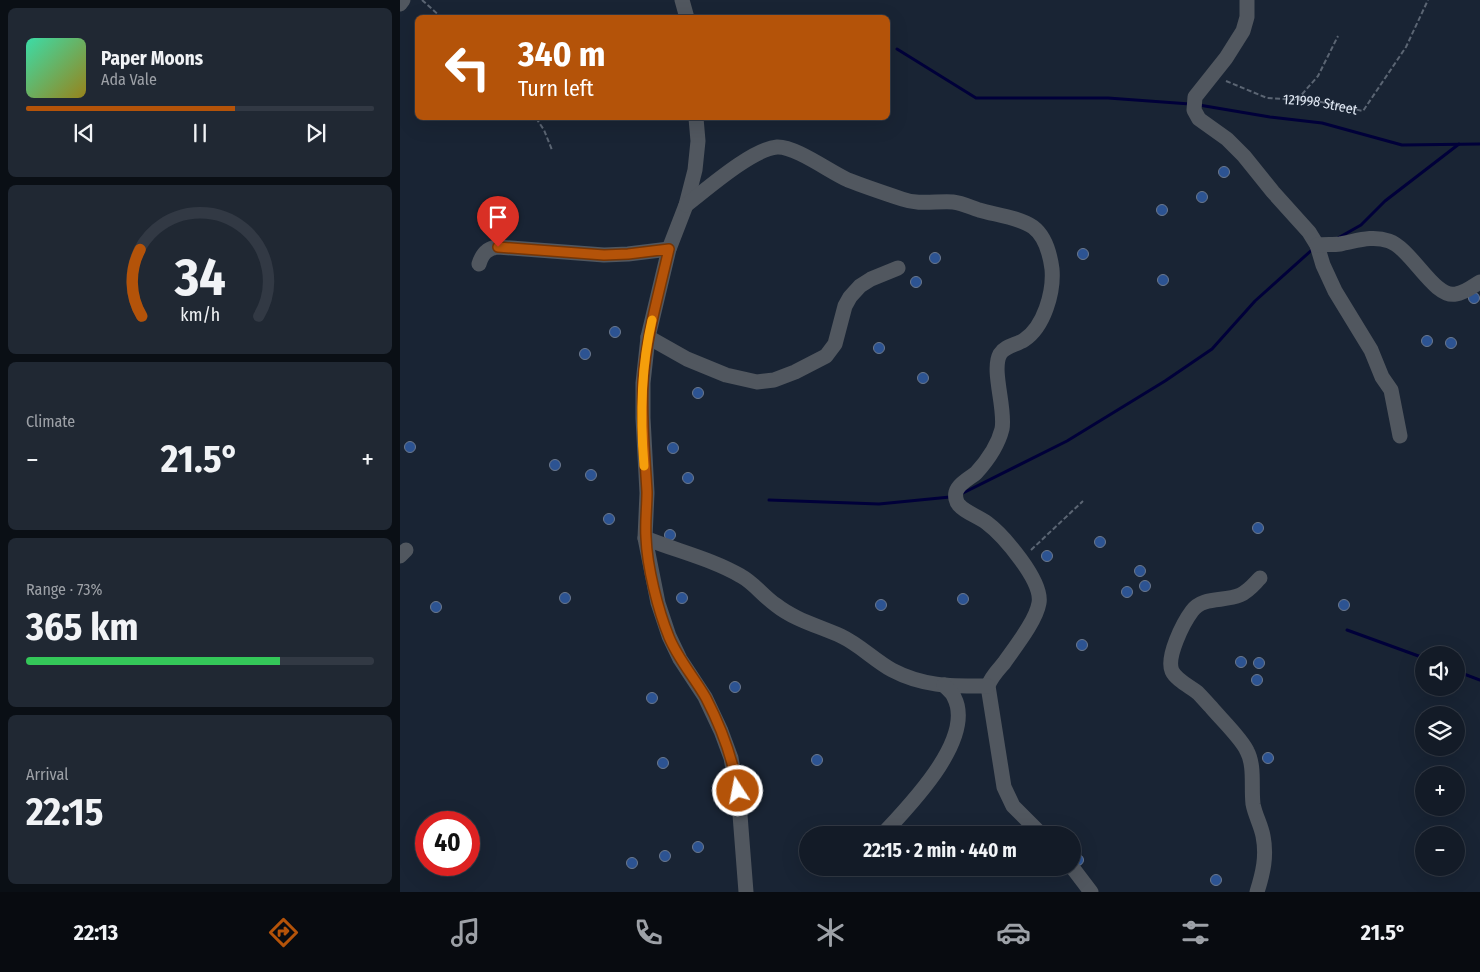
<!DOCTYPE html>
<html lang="en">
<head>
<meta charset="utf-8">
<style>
	body { margin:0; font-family:"Fira Sans Condensed",sans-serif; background:#202833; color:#f1f3f6; height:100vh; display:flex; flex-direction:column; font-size:19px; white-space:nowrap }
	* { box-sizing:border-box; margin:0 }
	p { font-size:16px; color:#9da1a7 }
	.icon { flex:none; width:28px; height:28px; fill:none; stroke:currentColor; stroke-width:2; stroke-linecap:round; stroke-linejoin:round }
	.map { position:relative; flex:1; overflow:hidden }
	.details { display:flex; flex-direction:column; gap:8px; padding:8px; background:#0a0f15; width:400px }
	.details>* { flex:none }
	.banner { position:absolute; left:15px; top:15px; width:475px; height:105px; border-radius:8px; box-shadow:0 5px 20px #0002,0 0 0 1px #323944; background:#b45309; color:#fff; overflow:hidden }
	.fabs { position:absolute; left:1015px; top:646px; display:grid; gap:10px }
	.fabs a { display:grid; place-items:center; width:50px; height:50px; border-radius:50%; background:#131b27; box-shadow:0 5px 20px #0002,0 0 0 1px #323944; font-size:25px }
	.speed { position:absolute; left:15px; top:811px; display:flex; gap:10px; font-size:25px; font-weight:700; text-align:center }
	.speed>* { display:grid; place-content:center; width:65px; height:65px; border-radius:50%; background:#131b27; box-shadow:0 5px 20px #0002,0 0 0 1px #323944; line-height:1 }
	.speed .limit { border:8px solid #d22; background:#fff; color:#111 }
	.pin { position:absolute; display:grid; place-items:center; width:42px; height:42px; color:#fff; margin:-51px -21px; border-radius:50% 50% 50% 0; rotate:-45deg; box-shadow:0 0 5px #0007 }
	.pin .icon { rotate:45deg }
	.me { position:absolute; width:55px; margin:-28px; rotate:349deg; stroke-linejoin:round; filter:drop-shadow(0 0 4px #0008) }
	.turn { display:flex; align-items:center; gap:18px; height:105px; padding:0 20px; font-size:22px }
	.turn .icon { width:65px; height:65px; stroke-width:2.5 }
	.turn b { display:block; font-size:35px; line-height:42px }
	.big { font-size:38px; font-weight:700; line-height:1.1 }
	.details .card { flex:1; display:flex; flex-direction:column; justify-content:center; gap:8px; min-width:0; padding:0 18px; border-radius:8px; background:#202833 }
	.details .dial { align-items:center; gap:0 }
	.dial svg { height:130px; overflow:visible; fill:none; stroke:#323944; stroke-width:7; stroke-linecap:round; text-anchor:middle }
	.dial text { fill:#f1f3f6; stroke:none }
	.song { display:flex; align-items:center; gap:15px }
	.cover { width:60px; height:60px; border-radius:8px; background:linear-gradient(135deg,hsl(160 70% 55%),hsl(50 70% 35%)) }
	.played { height:5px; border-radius:2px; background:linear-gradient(90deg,#b45309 60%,#323944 60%) }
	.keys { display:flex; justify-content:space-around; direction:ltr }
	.heat { display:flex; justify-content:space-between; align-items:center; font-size:28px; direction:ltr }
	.charge { height:8px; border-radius:4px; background:linear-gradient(90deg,#34c759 73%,#323944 0) }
	.trip { position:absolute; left:399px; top:826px; width:282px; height:50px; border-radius:25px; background:#131b27; box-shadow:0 5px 20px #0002,0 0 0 1px #323944; font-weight:700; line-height:50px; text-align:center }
	.dock { display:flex; height:80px; justify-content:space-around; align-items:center; background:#080b10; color:#9da1a7 }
	.dock .icon { width:35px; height:35px }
	.dock .active { color:#b45309 }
	.dock b { font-size:22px; color:#f1f3f6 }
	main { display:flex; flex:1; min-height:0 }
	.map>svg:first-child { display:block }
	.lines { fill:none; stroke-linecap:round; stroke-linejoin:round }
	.stream { stroke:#000039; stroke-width:3 }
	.building { fill:#2c5392; stroke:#6b788d }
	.path { stroke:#5b6573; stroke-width:2; stroke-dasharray:5 2.5; stroke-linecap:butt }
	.minor { stroke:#51575f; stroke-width:15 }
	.route-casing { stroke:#753606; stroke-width:12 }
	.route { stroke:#b45309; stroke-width:9 }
	.slow { stroke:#f59e0b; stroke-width:9 }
	.labels { text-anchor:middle; stroke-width:5; stroke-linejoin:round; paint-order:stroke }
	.street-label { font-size:14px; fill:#dfe7f2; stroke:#192434 }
</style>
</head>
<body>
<main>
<section class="details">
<div class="card">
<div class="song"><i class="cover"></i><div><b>Paper Moons</b><p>Ada Vale</p></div></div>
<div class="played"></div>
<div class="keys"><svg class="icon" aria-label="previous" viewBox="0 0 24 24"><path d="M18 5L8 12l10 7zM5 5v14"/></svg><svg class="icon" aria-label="pause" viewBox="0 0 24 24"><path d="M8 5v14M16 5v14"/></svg><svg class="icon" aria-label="next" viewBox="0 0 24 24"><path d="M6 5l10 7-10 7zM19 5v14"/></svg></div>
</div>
<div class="card dial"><svg viewBox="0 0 100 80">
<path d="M14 69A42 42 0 1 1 86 69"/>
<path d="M14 69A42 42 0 0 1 13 28" stroke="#b45309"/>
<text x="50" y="56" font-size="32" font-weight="700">34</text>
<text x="50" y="72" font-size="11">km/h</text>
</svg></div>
<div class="card"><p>Climate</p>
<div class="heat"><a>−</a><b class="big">21.5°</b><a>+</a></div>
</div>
<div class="card"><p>Range · 73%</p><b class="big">365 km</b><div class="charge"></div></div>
<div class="card"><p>Arrival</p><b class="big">22:15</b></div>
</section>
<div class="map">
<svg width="1080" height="892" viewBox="0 0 1080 892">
	<rect width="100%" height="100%" fill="#192434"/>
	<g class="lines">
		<g class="stream">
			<polyline points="497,49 576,98 708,98 790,104"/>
			<polyline points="799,105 870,117 922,123 1002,145 1080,144"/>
			<polyline points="938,238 961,225 985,201 1059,144"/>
			<polyline points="561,494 667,441 765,381 812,349 855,301 914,248"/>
			<polyline points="369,500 479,504 550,497"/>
			<polyline points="947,630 1024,658"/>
			<polyline points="1056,671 1080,680"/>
		</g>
	</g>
	<g class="building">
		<circle cx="824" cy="172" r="5.5"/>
		<circle cx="802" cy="197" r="5.5"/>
		<circle cx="762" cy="210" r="5.5"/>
		<circle cx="683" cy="254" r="5.5"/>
		<circle cx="535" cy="258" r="5.5"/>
		<circle cx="763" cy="280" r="5.5"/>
		<circle cx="516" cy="282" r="5.5"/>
		<circle cx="1074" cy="298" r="5.5"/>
		<circle cx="215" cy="332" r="5.5"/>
		<circle cx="1027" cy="341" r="5.5"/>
		<circle cx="1051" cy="343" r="5.5"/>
		<circle cx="479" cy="348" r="5.5"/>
		<circle cx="185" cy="354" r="5.5"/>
		<circle cx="523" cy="378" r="5.5"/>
		<circle cx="298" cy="393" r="5.5"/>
		<circle cx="10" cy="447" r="5.5"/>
		<circle cx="273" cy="448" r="5.5"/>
		<circle cx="155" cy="465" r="5.5"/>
		<circle cx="191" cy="475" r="5.5"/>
		<circle cx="288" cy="478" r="5.5"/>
		<circle cx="209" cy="519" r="5.5"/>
		<circle cx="858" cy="528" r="5.5"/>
		<circle cx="270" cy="535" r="5.5"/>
		<circle cx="700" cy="542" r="5.5"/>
		<circle cx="647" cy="556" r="5.5"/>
		<circle cx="740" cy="571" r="5.5"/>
		<circle cx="745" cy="586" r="5.5"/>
		<circle cx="727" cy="592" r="5.5"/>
		<circle cx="282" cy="598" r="5.5"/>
		<circle cx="165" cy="598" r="5.5"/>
		<circle cx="563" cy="599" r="5.5"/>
		<circle cx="944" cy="605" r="5.5"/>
		<circle cx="481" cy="605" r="5.5"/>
		<circle cx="36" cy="607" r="5.5"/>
		<circle cx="682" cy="645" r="5.5"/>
		<circle cx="841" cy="662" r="5.5"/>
		<circle cx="859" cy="663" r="5.5"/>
		<circle cx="857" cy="680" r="5.5"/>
		<circle cx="335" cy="687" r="5.5"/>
		<circle cx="252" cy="698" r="5.5"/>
		<circle cx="868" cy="758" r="5.5"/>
		<circle cx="417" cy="760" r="5.5"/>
		<circle cx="263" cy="763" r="5.5"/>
		<circle cx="348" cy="786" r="5.5"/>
		<circle cx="298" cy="847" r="5.5"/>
		<circle cx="265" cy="856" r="5.5"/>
		<circle cx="678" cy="860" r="5.5"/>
		<circle cx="232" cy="863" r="5.5"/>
		<circle cx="816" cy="880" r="5.5"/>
	</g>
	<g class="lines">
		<g class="path">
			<polyline points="22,0 42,18"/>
			<path id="s1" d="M826 81 867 98 916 101 963 111 1006 47 1028 0"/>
			<polyline points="897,100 918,76 938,36"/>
			<polyline points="136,118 144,130 152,150"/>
			<polyline points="631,550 683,501"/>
		</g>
		<g class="minor">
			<polyline points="282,0 287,18"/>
			<polyline points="847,0 847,17 843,31 826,58 795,97 794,110 799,119 827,139 844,156 873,192 909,232 917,245 923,265 935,291 971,350 982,377 991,390 1000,436"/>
			<polyline points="0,4 3,0"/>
			<polyline points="296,118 298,141 295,170 286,205 269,249 248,337 243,383 243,418 247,493 245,538 258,603 269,636 280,659 305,697 321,731 331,758 339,802 346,892"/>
			<path d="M286 205C307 189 352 149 377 147 395 146 430 172 448 180 466 187 484 193 502 199 519 205 535 201 553 202 562 203 570 207 579 210 596 215 618 217 633 227 645 236 650 254 652 269 654 292 644 327 624 340 616 345 605 346 600 354 591 370 606 409 602 429 598 445 587 461 576 473 570 478 558 484 556 492 555 496 556 502 559 505 566 513 578 516 587 523 603 535 643 581 639 603 636 621 615 647 604 663 598 670 591 677 588 686L604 787 613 806 642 835"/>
			<path d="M917 245C925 244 933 245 940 244 957 241 972 235 989 241 1012 249 1034 299 1056 294 1065 293 1073 286 1080 282"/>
			<path d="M79 264C82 254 87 248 98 247L204 255 228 254 269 249"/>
			<polyline points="248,337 287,359 326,375 357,382 374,380 395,372 426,356 435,344 445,306 450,297 460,286 471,279 498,268"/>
			<path d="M245 538C277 551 312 559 341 576 354 583 363 596 376 605 395 620 419 626 441 636 460 645 474 660 492 670 524 687 553 686 588 686"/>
			<polyline points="0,556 6,550"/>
			<path d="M482 835C508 807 576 739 554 697 552 692 547 689 544 685"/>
			<polyline points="672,867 691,892"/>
			<path d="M857 892C863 873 867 856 863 836 861 825 855 815 853 804 851 787 855 766 847 751 842 739 820 718 811 707 807 703 803 698 798 693 791 687 776 680 772 671 766 657 783 623 792 611 803 596 824 602 840 595 849 591 854 584 860 578"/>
		</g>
	</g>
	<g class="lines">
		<g class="route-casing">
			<path id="route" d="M98 247 204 255 228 254 269 249C259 293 246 337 243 382 241 419 245 455 247 492 247 507 245 522 246 537 247 567 258 610 269 637 278 659 294 677 306 698 321 727 333 759 338 791"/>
		</g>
		<use href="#route" class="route"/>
		<path class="slow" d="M244 466C240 418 241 367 252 320"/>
	</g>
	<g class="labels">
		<g class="street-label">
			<text dy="5" stroke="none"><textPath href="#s1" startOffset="98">121998 Street</textPath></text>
		</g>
	</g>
</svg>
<div class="fabs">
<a><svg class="icon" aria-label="sound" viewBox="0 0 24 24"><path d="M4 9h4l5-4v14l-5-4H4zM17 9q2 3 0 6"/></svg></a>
<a><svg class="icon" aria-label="layers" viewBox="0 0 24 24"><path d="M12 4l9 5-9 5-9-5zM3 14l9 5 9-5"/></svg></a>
<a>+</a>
<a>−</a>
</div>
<div class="speed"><div class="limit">40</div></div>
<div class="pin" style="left:98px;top:247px;background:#d93025"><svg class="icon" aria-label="arrive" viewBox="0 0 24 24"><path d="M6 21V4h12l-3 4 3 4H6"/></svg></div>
<svg class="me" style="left:338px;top:791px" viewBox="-20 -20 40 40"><circle r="17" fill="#b45309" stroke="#fff" stroke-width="3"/><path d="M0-11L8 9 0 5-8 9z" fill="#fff"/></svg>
<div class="trip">22:15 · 2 min · 440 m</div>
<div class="banner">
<div class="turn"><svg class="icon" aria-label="left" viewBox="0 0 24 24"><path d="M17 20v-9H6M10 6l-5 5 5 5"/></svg><div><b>340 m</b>Turn left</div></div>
</div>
</div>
</main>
<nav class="dock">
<b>22:13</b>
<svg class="icon active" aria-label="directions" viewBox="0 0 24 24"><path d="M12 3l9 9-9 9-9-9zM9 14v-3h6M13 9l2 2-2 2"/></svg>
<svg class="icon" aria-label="music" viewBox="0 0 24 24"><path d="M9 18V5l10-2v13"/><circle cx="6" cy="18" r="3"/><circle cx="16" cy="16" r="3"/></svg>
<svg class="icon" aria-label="phone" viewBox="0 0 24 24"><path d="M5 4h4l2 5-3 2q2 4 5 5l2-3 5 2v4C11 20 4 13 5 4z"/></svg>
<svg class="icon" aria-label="climate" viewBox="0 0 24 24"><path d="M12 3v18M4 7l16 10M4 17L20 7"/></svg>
<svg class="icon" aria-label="car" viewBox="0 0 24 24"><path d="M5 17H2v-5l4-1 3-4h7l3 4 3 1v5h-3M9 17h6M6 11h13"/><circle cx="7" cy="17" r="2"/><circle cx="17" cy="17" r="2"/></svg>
<svg class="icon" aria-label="filters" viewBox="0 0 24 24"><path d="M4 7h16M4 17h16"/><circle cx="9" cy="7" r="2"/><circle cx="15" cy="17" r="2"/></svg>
<b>21.5°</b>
</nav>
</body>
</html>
